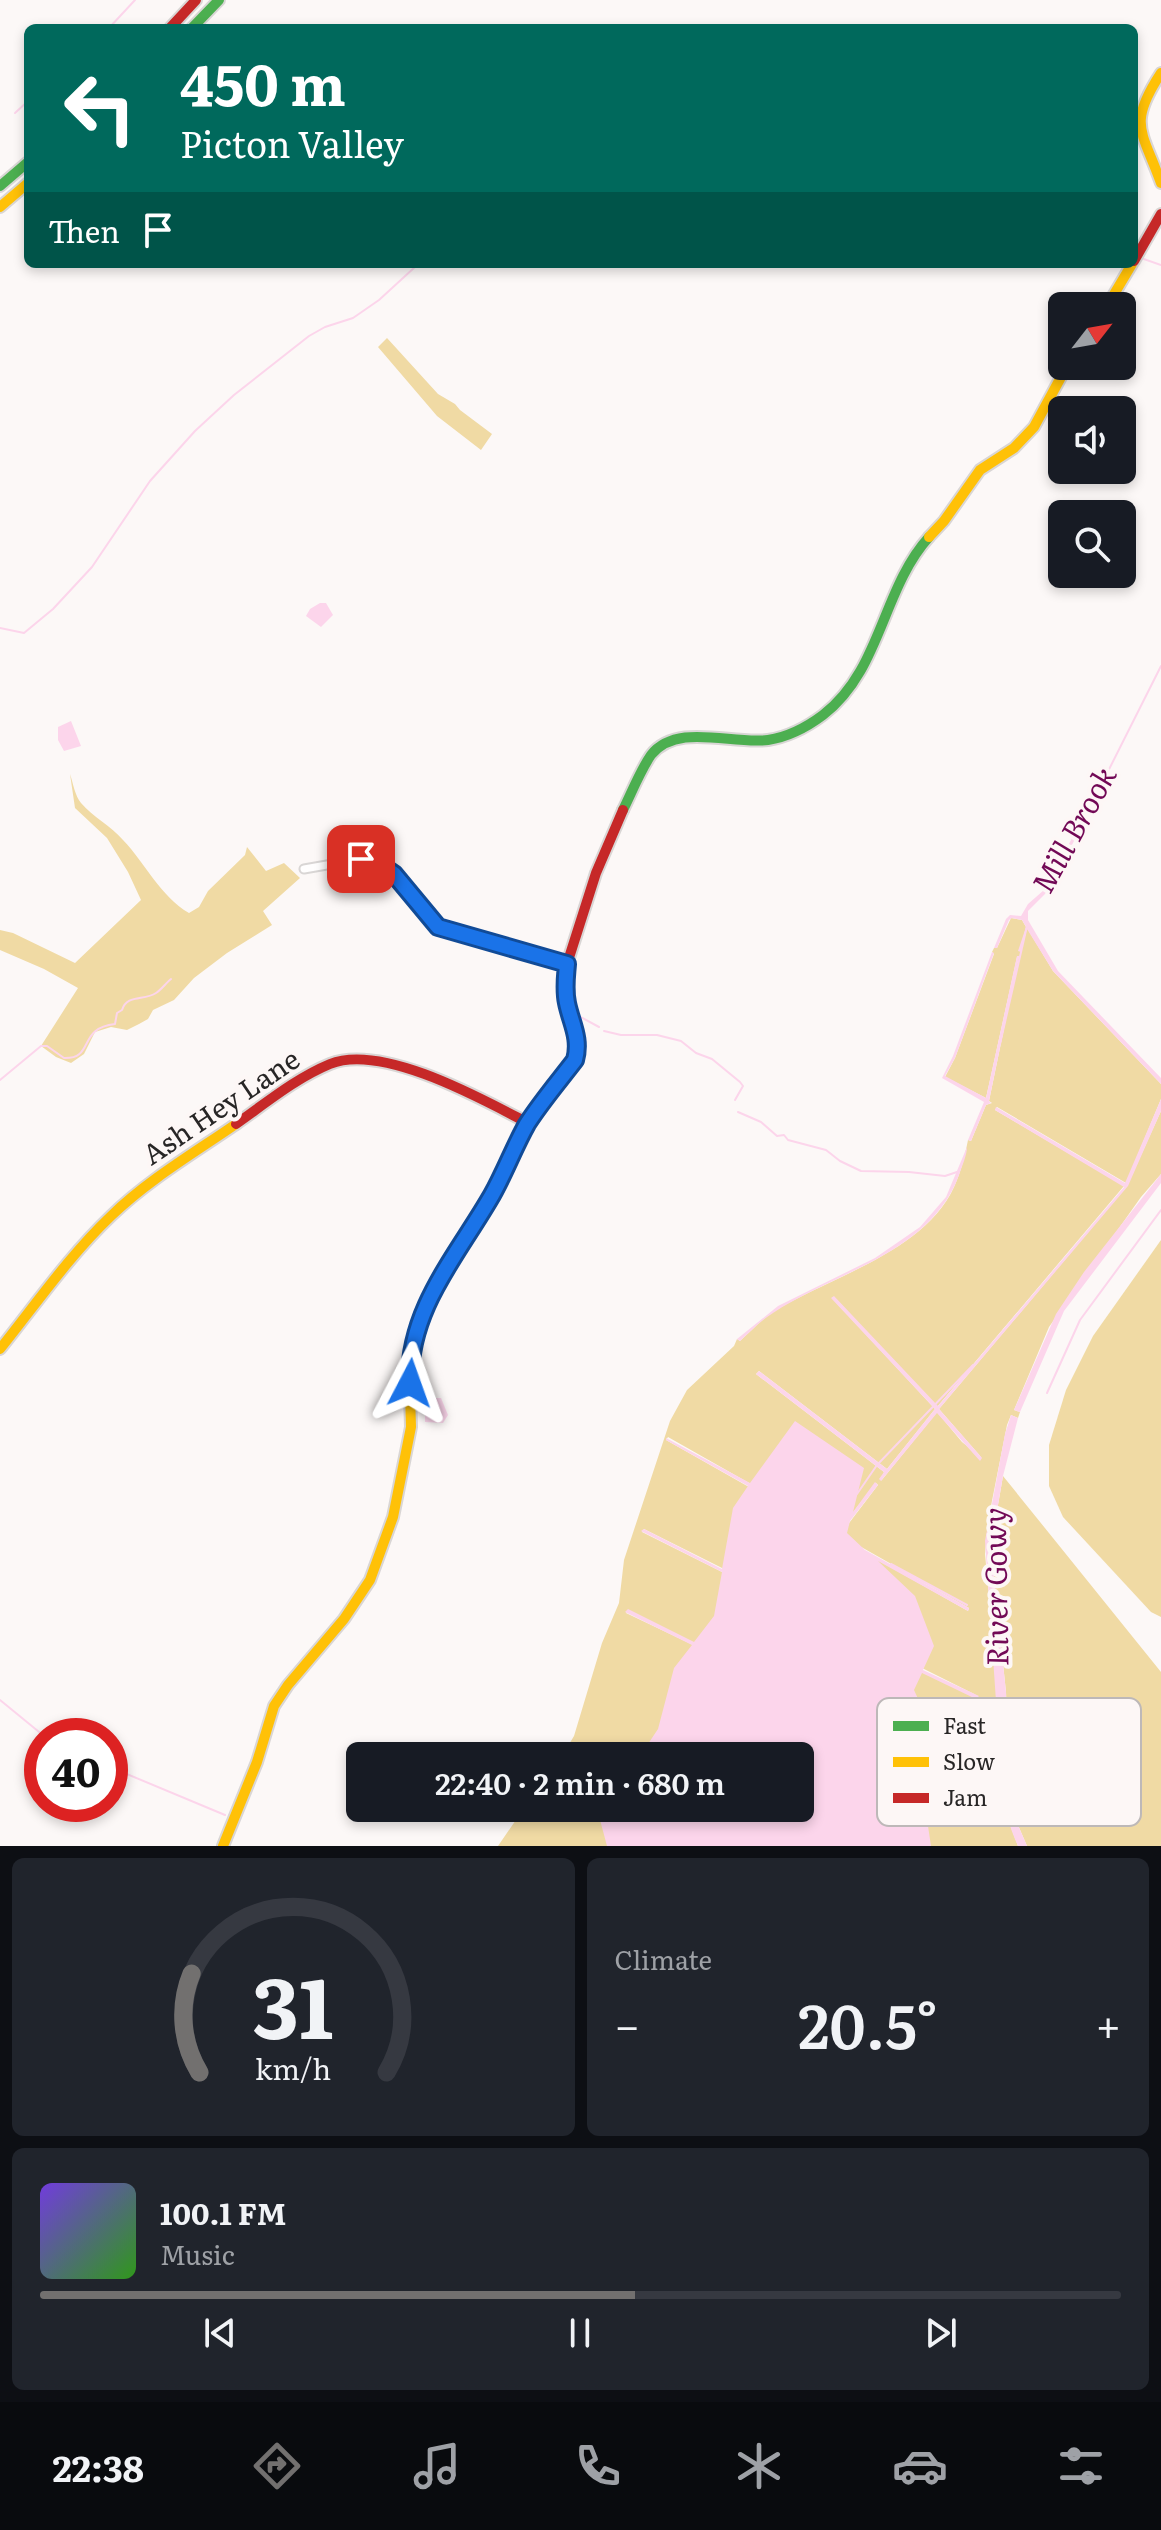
<!DOCTYPE html>
<html lang="en">
<head>
<meta charset="utf-8">
<style>
	body { margin:0; font-family:Literata,serif; background:#20242c; color:#f1f3f6; height:100vh; display:flex; flex-direction:column; font-size:30px; white-space:nowrap }
	* { box-sizing:border-box; margin:0 }
	p { font-size:26px; color:#9ea1a6 }
	.icon { flex:none; width:44px; height:44px; fill:none; stroke:currentColor; stroke-width:2; stroke-linecap:round; stroke-linejoin:round }
	.map { position:relative; height:1846px; overflow:hidden }
	.panel { display:flex; flex-direction:column; gap:12px; padding:12px; background:#0d0f14; flex:1 }
	.panel>* { flex:none }
	.hud { position:absolute; left:24px; top:24px; width:1114px; height:244px; border-radius:12px; box-shadow:0 4px 12px #0003; background:#00695c; color:#fff; overflow:hidden }
	.needle { width:52px; rotate:59deg }
	.fabs { position:absolute; left:1048px; top:292px; display:grid; gap:16px }
	.fabs a { display:grid; place-items:center; width:88px; height:88px; border-radius:12px; background:#171b24; box-shadow:0 4px 12px #0003; font-size:40px }
	.speed { position:absolute; left:24px; top:1718px; display:flex; gap:16px; font-size:40px; font-weight:700; text-align:center }
	.speed>* { display:grid; place-content:center; width:104px; height:104px; border-radius:50%; background:#171b24; box-shadow:0 4px 12px #0003; line-height:1 }
	.speed .limit { border:12px solid #d22; background:#fff; color:#111 }
	.pin { position:absolute; display:grid; place-items:center; width:68px; height:68px; color:#fff; margin:-34px; border-radius:16px; box-shadow:0 4px 12px #0006 }
	.me { position:absolute; width:88px; margin:-44px; rotate:4deg; stroke-linejoin:round; filter:drop-shadow(0 0 6px #0008) }
	.turn { display:flex; align-items:center; gap:28px; height:168px; padding:0 24px; font-size:36px }
	.turn .icon { width:104px; height:104px; stroke-width:2.5 }
	.turn b { display:block; font-size:56px; line-height:68px }
	.then { display:flex; align-items:center; height:76px; padding:0 24px; background:#0003; gap:16px; font-size:30px }
	.big { font-size:60px; font-weight:600; line-height:1.1 }
	.panel .tile { flex:1; display:flex; flex-direction:column; justify-content:center; gap:12px; min-width:0; padding:0 28px; border-radius:12px; background:#20242c }
	.panel .dial { align-items:center; gap:0 }
	.dial svg { height:208px; overflow:visible; fill:none; stroke:#363941; stroke-width:7; stroke-linecap:round; text-anchor:middle }
	.dial text { fill:#f1f3f6; stroke:none }
	.song { display:flex; align-items:center; gap:24px }
	.cover { width:96px; height:96px; border-radius:12px; background:linear-gradient(135deg,hsl(260 70% 55%),hsl(110 70% 35%)) }
	.played { height:8px; border-radius:4px; background:linear-gradient(90deg,#72706f 55%,#363941 55%) }
	.keys { display:flex; justify-content:space-around; direction:ltr }
	.heat { display:flex; justify-content:space-between; align-items:center; font-size:44px; direction:ltr }
	.panel .tiles { flex:1; display:grid; gap:12px; grid-template-columns:1fr 1fr }
	.tile:last-child { grid-column:span 2 }
	.trip { position:absolute; left:346px; top:1742px; width:468px; height:80px; border-radius:12px; background:#171b24; box-shadow:0 4px 12px #0003; font-weight:600; line-height:80px; text-align:center }
	.dock { display:flex; height:128px; justify-content:space-around; align-items:center; background:#090b0e; color:#9ea1a6 }
	.dock .icon { width:56px; height:56px }
	.dock .active { color:#72706f }
	.dock b { font-size:36px; color:#f1f3f6 }
	.map>svg:first-child { display:block }
	.green { fill:#f0daa4; fill-rule:evenodd }
	.water { fill:#fcd5eb }
	.lines { fill:none; stroke-linecap:round; stroke-linejoin:round }
	.stream { stroke:#fcd5eb; stroke-width:2 }
	.street-casing { stroke:#d9d6d5; stroke-width:11 }
	.fast-casing { stroke:#d9d6d5; stroke-width:14 }
	.slow-casing { stroke:#d9d6d5; stroke-width:14 }
	.jam-casing { stroke:#d9d6d5; stroke-width:14 }
	.street { stroke:#fffefe; stroke-width:7 }
	.fast { stroke:#4caf50; stroke-width:10 }
	.slow { stroke:#ffc107; stroke-width:10 }
	.jam { stroke:#c62828; stroke-width:10 }
	.route-casing { stroke:#114b97; stroke-width:20 }
	.route { stroke:#1a73e8; stroke-width:14 }
	.labels { text-anchor:middle; stroke-width:8; stroke-linejoin:round; paint-order:stroke }
	.street-label { font-size:28px; fill:#282626; stroke:#fdf7f6 }
	.water-label { font-size:30px; font-style:italic; fill:#720956; stroke:#fdf7f6 }
	.key { fill:#fdf7f6; stroke:#bdb8b8; stroke-width:2 }
	.key-label { font-size:22px; fill:#282626 }
</style>
</head>
<body>
<div class="map">
<svg width="1161" height="1846" viewBox="0 0 1161 1846">
	<rect width="100%" height="100%" fill="#fcf8f7"/>
	<g class="green">
		<polygon points="387,338 438,394 455,404 460,410 492,434 481,450 437,416 378,347"/>
		<path d="M70 774C73 783 75 796 81 803 93 817 111 826 123 840 146 864 160 896 189 913L199 907 208 891 245 855 247 847 266 871 284 863 300 878 263 911 272 925 227 953 194 978 174 1000 153 1010 148 1019 139 1024 127 1030 111 1027 95 1032 84 1054 71 1063 56 1057 41 1046 78 988 44 969 0 950V930L13 933 75 963 141 900 128 872 107 838 75 808Z"/>
		<path d="M1011 918 1022 920 1026 927 1021 951 1027 928 1053 971 1161 1084V1099L1126 1183 997 1107 995 1110 1124 1186 937 1407 834 1297 832 1298 935 1409 887 1469 759 1371 756 1374 884 1472 881 1481 937 1412 962 1442 982 1458 939 1409 1127 1186 1161 1111V1174L1141 1197 1049 1327 1014 1410 1020 1412 1018 1418 1011 1415 1007 1425 988 1521 985 1554 996 1670 1001 1774H1009L1006 1692 992 1559 993 1534 1003 1476 1161 1672V1846H1027L1014 1816 1009 1779 1001 1780 1003 1806 1018 1846H781L800 1808V1756L809 1702 971 1783 973 1780 916 1753 898 1661 978 1696 644 1529 642 1532 742 1582 745 1668 628 1610 626 1613 708 1652 795 1756H562L574 1736 602 1643 619 1603 624 1560 670 1421 687 1390 734 1346 737 1339 740 1341C751 1331 761 1320 773 1312 829 1277 925 1252 954 1187 961 1172 965 1155 968 1140L971 1141 986 1105 992 1103 989 1101 1019 956 1017 957 986 1098 945 1077 955 1058 994 954 992 952 994 948H997ZM668 1437 837 1533 876 1483 878 1485 840 1535 969 1608 968 1611 666 1440Z"/>
		<polygon points="1161,1240 1161,1617 1151,1612 1063,1517 1049,1486 1049,1445 1066,1390 1093,1336"/>
		<polygon points="525,1808 661,1808 741,1846 498,1846 520,1814 518,1812"/>
	</g>
	<g class="water">
		<polygon points="320,603 326,603 333,615 321,627 306,616 310,609"/>
		<polygon points="71,721 81,746 64,751 58,740 58,727"/>
		<polygon points="1077,829 1080,829 1050,889 1028,911 1028,920 1058,971 1161,1078 1161,1084 1053,971 1027,929 1021,952 1018,951 1026,927 1022,920 1012,918 1009,920 997,948 994,948 1006,919 1010,915 1021,916 1028,904 1044,890"/>
		<polygon points="992,952 994,953 955,1058 945,1076 986,1098 1017,956 1019,956 989,1101 991,1103 986,1105 971,1141 968,1140 984,1102 942,1078 953,1056"/>
		<polygon points="1161,1099 1161,1111 1128,1186 939,1409 982,1458 980,1461 937,1413 881,1481 879,1479 884,1472 756,1374 759,1371 887,1469 935,1409 831,1298 834,1296 938,1406 1124,1187 995,1110 996,1107 1125,1183"/>
		<path d="M967 1147C967 1155 962 1166 959 1175 931 1253 835 1272 773 1313 761 1320 750 1332 740 1341L737 1339 778 1306 875 1258 920 1227 946 1197Z"/>
		<polygon points="1161,1174 1161,1183 1064,1311 1020,1412 1014,1410 1056,1314 1084,1272"/>
		<polygon points="433,1398 441,1398 448,1415 443,1423 425,1422 425,1400"/>
		<polygon points="1011,1415 1018,1418 1003,1476 993,1534 992,1559 1006,1692 1009,1775 1001,1774 985,1541 1005,1434"/>
		<polygon points="795,1421 864,1468 853,1512 875,1482 878,1485 850,1521 847,1533 865,1550 969,1608 968,1611 878,1561 915,1596 934,1646 923,1670 979,1696 976,1699 922,1673 914,1690 937,1740 934,1762 973,1781 972,1783 934,1765 928,1826 931,1846 607,1846 599,1816 605,1808 800,1808 800,1756 640,1756 658,1729 674,1668 692,1645 625,1612 628,1609 694,1642 714,1616 722,1572 641,1531 644,1529 722,1569 733,1508 748,1486 666,1440 666,1438 750,1483"/>
		<path d="M1001 1779H1009L1014 1816 1027 1846H1018C1008 1824 1003 1803 1001 1779Z"/>
	</g>
	<g class="lines">
		<g class="stream">
			<polyline points="109,28 135,0"/>
			<polyline points="15,113 28,101"/>
			<polyline points="1141,258 1161,265"/>
			<polyline points="0,628 24,633 53,609 92,567 150,481 195,431 234,395 309,336 325,327 353,318 379,300 415,267"/>
			<polyline points="1079,829 1161,666"/>
			<polyline points="577,1015 599,1027"/>
			<polyline points="604,1031 621,1035 657,1035 681,1041 696,1053 712,1059 740,1082 743,1086 735,1100"/>
			<polyline points="1000,1044 1027,926"/>
			<path d="M0 1080 41 1046H47L64 1058C95 1059 77 1028 115 1024L117 1013 122 1010C127 994 144 1001 156 993 161 990 166 983 171 979"/>
			<polyline points="738,1112 761,1122 777,1136 784,1135 788,1140 826,1150 840,1161 861,1171 909,1172 945,1176 957,1172"/>
			<polyline points="1047,1393 1080,1320 1161,1210"/>
			<polyline points="857,1494 877,1465 973,1365"/>
			<polyline points="891,1564 967,1605"/>
			<polyline points="0,1700 44,1736"/>
			<polyline points="110,1767 225,1815"/>
		</g>
		<g class="street-casing">
			<polyline id="street" points="304,869 361,859 378,863 394,874 438,927 567,964"/>
		</g>
		<g class="fast-casing">
			<g id="fast">
				<polyline points="192,28 219,0"/>
				<polyline points="0,186 28,162"/>
				<path d="M623 810C632 792 640 771 651 755 677 722 732 745 768 740 788 737 807 727 823 715 881 671 882 589 929 537"/>
			</g>
		</g>
		<g class="slow-casing">
			<g id="slow">
				<path d="M1161 73C1127 125 1142 130 1161 183"/>
				<polyline points="0,207 28,183"/>
				<polyline points="1107,306 1132,264"/>
				<polyline points="929,537 944,521 980,470 1014,448 1034,427 1067,366"/>
				<path d="M0 1349C36 1304 70 1255 111 1216 148 1180 194 1153 236 1124"/>
				<polyline points="223,1846 257,1762 274,1706 288,1685 344,1619 370,1580 393,1517 411,1427 409,1361 416,1326 437,1284 459,1249"/>
			</g>
		</g>
		<g class="jam-casing">
			<g id="jam">
				<polyline points="170,28 196,0"/>
				<polyline points="1134,261 1161,214"/>
				<path d="M236 1124C266 1103 296 1078 330 1064 382 1043 482 1099 528 1123"/>
				<polyline points="459,1249 493,1194 528,1123 575,1060 576,1032 564,988 567,964 596,873 623,810"/>
			</g>
		</g>
		<use href="#street" class="street"/>
		<use href="#fast" class="fast"/>
		<use href="#slow" class="slow"/>
		<use href="#jam" class="jam"/>
	</g>
	<g class="lines">
		<g class="route-casing">
			<path id="route" d="M361 859 378 863 394 874 438 927 567 964C566 977 564 989 567 1003 571 1023 581 1038 575 1060 559 1081 541 1102 527 1124 514 1147 505 1172 492 1195 457 1256 408 1309 410 1383"/>
		</g>
		<use href="#route" class="route"/>
	</g>
	<g class="labels">
		<g class="street-label">
			<text transform="translate(221 1107) rotate(-34)" y="10">Ash Hey Lane</text>
		</g>
		<g class="water-label">
			<text transform="translate(1075 830) rotate(-61)" y="10">Mill Brook</text>
			<text transform="translate(997 1587) rotate(-91)" y="10">River Gowy</text>
		</g>
	</g>
	<rect x="877" y="1698" width="264" height="128" rx="12" class="key"/>
	<rect x="893" y="1721" width="36" height="10" fill="#4caf50"/>
	<rect x="893" y="1757" width="36" height="10" fill="#ffc107"/>
	<rect x="893" y="1793" width="36" height="10" fill="#c62828"/>
	<g class="key-label">
		<text x="943" y="1734">Fast</text>
		<text x="943" y="1770">Slow</text>
		<text x="943" y="1806">Jam</text>
	</g>
</svg>
<div class="fabs">
<a><svg class="needle" viewBox="-14 -14 28 28"><path d="M0-13l5 13h-10z" fill="#e53935"/><path d="M0 13l5-13h-10z" fill="#9ea1a6"/></svg></a>
<a><svg class="icon" aria-label="sound" viewBox="0 0 24 24"><path d="M4 9h4l5-4v14l-5-4H4zM17 9q2 3 0 6"/></svg></a>
<a><svg class="icon" aria-label="search" viewBox="0 0 24 24"><circle cx="10" cy="10" r="6"/><path d="M15 15l6 6"/></svg></a>
</div>
<div class="speed"><div class="limit">40</div></div>
<div class="pin" style="left:361px;top:859px;background:#d93025"><svg class="icon" aria-label="arrive" viewBox="0 0 24 24"><path d="M6 21V4h12l-3 4 3 4H6"/></svg></div>
<svg class="me" style="left:410px;top:1383px" viewBox="-20 -20 40 40"><path d="M0-17L14 15 0 8-14 15z" fill="#1a73e8" stroke="#fff" stroke-width="4"/></svg>
<div class="trip">22:40 · 2 min · 680 m</div>
<div class="hud">
<div class="turn"><svg class="icon" aria-label="left" viewBox="0 0 24 24"><path d="M17 20v-9H6M10 6l-5 5 5 5"/></svg><div><b>450 m</b>Picton Valley</div></div>
<div class="then">Then<svg class="icon" aria-label="arrive" viewBox="0 0 24 24"><path d="M6 21V4h12l-3 4 3 4H6"/></svg></div>
</div>
</div>
<section class="panel">
<div class="tiles">
<div class="tile dial"><svg viewBox="0 0 100 80">
<path d="M14 69A42 42 0 1 1 86 69"/>
<path d="M14 69A42 42 0 0 1 11 31" stroke="#72706f"/>
<text x="50" y="56" font-size="32" font-weight="700">31</text>
<text x="50" y="72" font-size="11">km/h</text>
</svg></div>
<div class="tile"><p>Climate</p>
<div class="heat"><a>−</a><b class="big">20.5°</b><a>+</a></div>
</div>
<div class="tile">
<div class="song"><i class="cover"></i><div><b>100.1 FM</b><p>Music</p></div></div>
<div class="played"></div>
<div class="keys"><svg class="icon" aria-label="previous" viewBox="0 0 24 24"><path d="M18 5L8 12l10 7zM5 5v14"/></svg><svg class="icon" aria-label="pause" viewBox="0 0 24 24"><path d="M8 5v14M16 5v14"/></svg><svg class="icon" aria-label="next" viewBox="0 0 24 24"><path d="M6 5l10 7-10 7zM19 5v14"/></svg></div>
</div>
</div>
</section>
<nav class="dock">
<b>22:38</b>
<svg class="icon active" aria-label="directions" viewBox="0 0 24 24"><path d="M12 3l9 9-9 9-9-9zM9 14v-3h6M13 9l2 2-2 2"/></svg>
<svg class="icon" aria-label="music" viewBox="0 0 24 24"><path d="M9 18V5l10-2v13"/><circle cx="6" cy="18" r="3"/><circle cx="16" cy="16" r="3"/></svg>
<svg class="icon" aria-label="phone" viewBox="0 0 24 24"><path d="M5 4h4l2 5-3 2q2 4 5 5l2-3 5 2v4C11 20 4 13 5 4z"/></svg>
<svg class="icon" aria-label="climate" viewBox="0 0 24 24"><path d="M12 3v18M4 7l16 10M4 17L20 7"/></svg>
<svg class="icon" aria-label="car" viewBox="0 0 24 24"><path d="M5 17H2v-5l4-1 3-4h7l3 4 3 1v5h-3M9 17h6M6 11h13"/><circle cx="7" cy="17" r="2"/><circle cx="17" cy="17" r="2"/></svg>
<svg class="icon" aria-label="filters" viewBox="0 0 24 24"><path d="M4 7h16M4 17h16"/><circle cx="9" cy="7" r="2"/><circle cx="15" cy="17" r="2"/></svg>
</nav>
</body>
</html>
